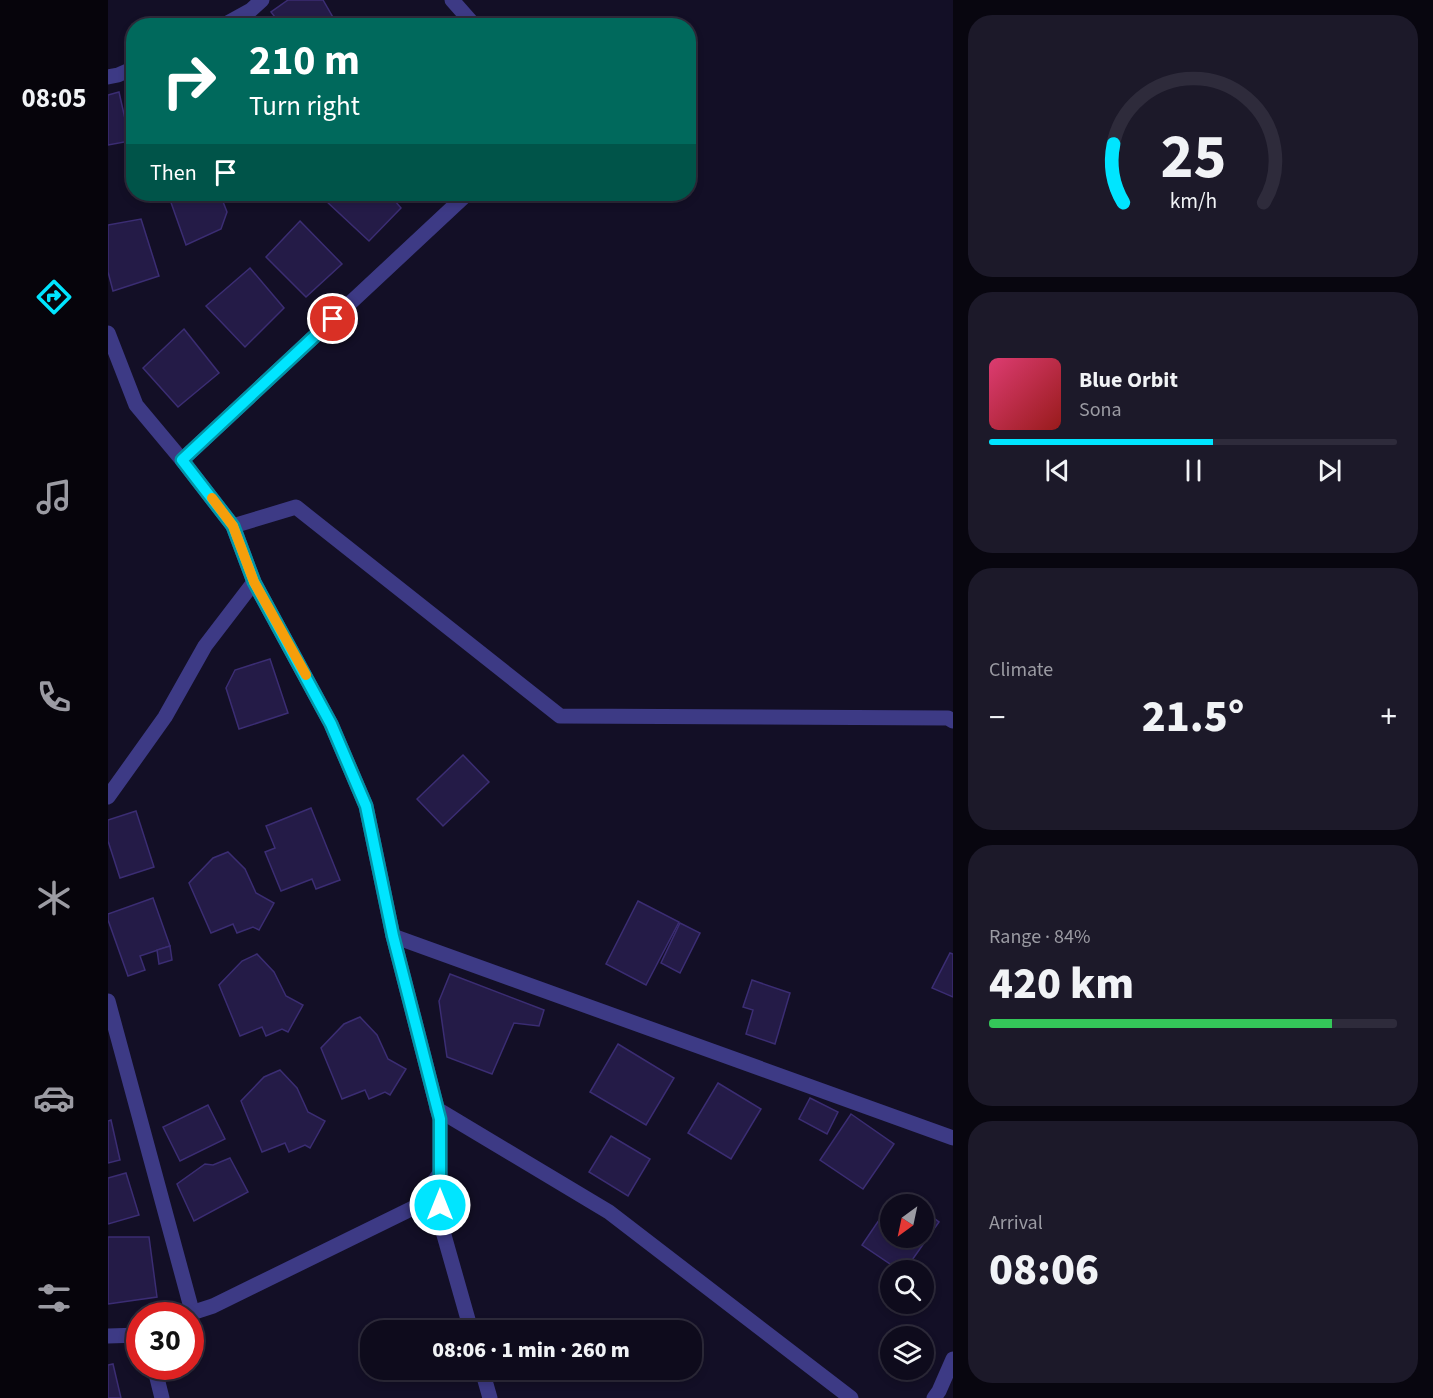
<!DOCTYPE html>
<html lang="en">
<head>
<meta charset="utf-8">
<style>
	body { margin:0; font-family:"Source Sans 3",sans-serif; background:#1c1929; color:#f1f3f6; height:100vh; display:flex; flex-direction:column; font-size:22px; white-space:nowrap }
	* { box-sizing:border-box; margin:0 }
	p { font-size:20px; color:#9b9ba3 }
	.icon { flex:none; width:33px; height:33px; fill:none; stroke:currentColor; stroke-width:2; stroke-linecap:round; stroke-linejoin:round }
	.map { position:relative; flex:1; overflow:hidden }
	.details { display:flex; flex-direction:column; gap:15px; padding:15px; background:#08060f; width:480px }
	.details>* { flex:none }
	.guide { position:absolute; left:18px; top:18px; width:570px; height:183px; border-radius:24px; box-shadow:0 3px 9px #0003,0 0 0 2px #2e2b3b; background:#00695c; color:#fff; overflow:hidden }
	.needle { width:39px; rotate:213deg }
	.buttons { position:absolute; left:772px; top:1194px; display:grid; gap:12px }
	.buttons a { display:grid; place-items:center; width:54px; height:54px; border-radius:50%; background:#0e0b1c; box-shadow:0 3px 9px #0003,0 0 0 2px #2e2b3b; font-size:30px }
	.speed { position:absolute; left:18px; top:1302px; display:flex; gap:12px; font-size:30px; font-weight:700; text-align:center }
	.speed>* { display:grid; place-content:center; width:78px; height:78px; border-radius:50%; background:#0e0b1c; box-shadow:0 3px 9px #0003,0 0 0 2px #2e2b3b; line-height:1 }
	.speed .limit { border:9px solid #d22; background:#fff; color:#111 }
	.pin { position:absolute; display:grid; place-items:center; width:51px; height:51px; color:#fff; margin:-26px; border:3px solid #fff; border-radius:50%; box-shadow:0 2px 6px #0007 }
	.me { position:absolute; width:66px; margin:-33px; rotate:0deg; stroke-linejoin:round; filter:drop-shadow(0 0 4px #0008) }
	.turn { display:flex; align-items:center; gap:21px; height:126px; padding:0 24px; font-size:27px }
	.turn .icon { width:78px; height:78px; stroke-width:2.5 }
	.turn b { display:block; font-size:42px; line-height:51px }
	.then { display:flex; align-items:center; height:57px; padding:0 24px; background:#0003; gap:12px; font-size:22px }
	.big { font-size:45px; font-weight:800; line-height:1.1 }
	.details .tile { flex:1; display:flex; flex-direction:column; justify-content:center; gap:9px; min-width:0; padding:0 21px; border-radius:24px; background:#1c1929 }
	.details .dial { align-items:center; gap:0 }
	.dial svg { height:156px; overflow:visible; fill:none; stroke:#2e2b3b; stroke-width:7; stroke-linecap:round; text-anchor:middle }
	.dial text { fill:#f1f3f6; stroke:none }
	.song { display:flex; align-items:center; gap:18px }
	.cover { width:72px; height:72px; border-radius:9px; background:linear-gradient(135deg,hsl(340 70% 55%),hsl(0 70% 35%)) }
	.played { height:6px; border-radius:3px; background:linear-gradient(90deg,#00e5ff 55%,#2e2b3b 55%) }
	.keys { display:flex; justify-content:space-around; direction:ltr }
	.heat { display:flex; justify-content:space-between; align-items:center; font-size:33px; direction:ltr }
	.charge { height:9px; border-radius:4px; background:linear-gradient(90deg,#34c759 84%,#2e2b3b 0) }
	.trip { position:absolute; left:252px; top:1320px; width:342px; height:60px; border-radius:24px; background:#0e0b1c; box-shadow:0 3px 9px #0003,0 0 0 2px #2e2b3b; font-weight:800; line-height:60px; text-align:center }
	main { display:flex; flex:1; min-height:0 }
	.tab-bar { display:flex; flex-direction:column; width:108px; justify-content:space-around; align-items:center; background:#06040b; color:#9b9ba3 }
	.tab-bar .icon { width:42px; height:42px }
	.tab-bar .active { color:#00e5ff }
	.tab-bar b { font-size:27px; color:#f1f3f6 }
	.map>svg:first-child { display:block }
	.building { fill:#241b47; stroke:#3b2d73; stroke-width:1.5 }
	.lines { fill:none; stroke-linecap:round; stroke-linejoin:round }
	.street { stroke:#3d3a85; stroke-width:15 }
	.route-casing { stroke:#0095a6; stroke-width:15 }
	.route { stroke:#00e5ff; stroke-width:10 }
	.slow { stroke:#f59e0b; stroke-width:10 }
</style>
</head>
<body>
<main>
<nav class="tab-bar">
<b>08:05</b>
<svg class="icon active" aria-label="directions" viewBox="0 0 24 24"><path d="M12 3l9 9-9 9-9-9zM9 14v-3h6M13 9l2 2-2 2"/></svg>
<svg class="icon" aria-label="music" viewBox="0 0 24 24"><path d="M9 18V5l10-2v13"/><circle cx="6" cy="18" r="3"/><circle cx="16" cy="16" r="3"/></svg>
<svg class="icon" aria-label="phone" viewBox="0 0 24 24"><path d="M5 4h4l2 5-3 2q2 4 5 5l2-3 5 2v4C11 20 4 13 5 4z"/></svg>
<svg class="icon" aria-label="climate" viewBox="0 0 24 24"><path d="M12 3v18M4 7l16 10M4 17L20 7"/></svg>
<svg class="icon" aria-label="car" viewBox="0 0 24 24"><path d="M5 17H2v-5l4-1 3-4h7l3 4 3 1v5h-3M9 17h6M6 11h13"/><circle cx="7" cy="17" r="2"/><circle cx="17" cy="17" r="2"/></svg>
<svg class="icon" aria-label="filters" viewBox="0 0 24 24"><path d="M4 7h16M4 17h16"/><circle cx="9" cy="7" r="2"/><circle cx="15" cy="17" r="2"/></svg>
</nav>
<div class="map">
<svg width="845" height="1398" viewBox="0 0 845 1398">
	<rect width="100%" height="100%" fill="#130f26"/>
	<g class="building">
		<polygon points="180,0 215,0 230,26 174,26 163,12"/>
		<polygon points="11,92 22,141 0,145 0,95"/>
		<polygon points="60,194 112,194 119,212 113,229 78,245"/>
		<polygon points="223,194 281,194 293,208 261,241 217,200"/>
		<polygon points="33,219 51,276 5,291 0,272 0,225"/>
		<polygon points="192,221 234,264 198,297 158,257"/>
		<polygon points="142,268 176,308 137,347 98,306"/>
		<polygon points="76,329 111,373 70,407 35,368"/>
		<polygon points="162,659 180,713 131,729 118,688 127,670"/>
		<polygon points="355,755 381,782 335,826 309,799"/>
		<polygon points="203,808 232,880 208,889 204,879 173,891 157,852 167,848 158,826"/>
		<polygon points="28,811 46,867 12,878 0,841 0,820"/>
		<polygon points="120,852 137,869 148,893 166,903 151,930 145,927 129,933 125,924 103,933 81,883 105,858"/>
		<polygon points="45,898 62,946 32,956 37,970 20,976 0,920 0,914"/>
		<polygon points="530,901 571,922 538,985 498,964"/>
		<polygon points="572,923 592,933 572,973 553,963"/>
		<polygon points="62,946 64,960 51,964 49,950"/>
		<polygon points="842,953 845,954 845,997 824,988"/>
		<polygon points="149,954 166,972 178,996 195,1005 180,1032 174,1029 158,1036 154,1027 132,1036 111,985 134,961"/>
		<polygon points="342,974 436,1010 431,1026 406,1023 384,1074 339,1057 331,1001"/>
		<polygon points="644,980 682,993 667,1044 638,1034 645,1010 635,1007"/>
		<polygon points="252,1017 269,1035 280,1059 298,1069 282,1095 277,1092 261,1099 257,1090 234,1099 213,1048 236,1024"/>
		<polygon points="510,1044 566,1078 538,1125 482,1092"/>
		<polygon points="172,1070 189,1088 200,1112 217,1121 202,1148 197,1145 181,1152 177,1143 154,1152 133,1101 156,1077"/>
		<polygon points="610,1083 653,1109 623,1159 580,1133"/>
		<polygon points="702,1098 730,1112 719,1134 691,1119"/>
		<polygon points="100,1105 117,1139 72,1161 55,1127"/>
		<polygon points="743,1114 786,1144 755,1189 712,1160"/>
		<polygon points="3,1120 12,1160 0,1163 0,1121"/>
		<polygon points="503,1136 542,1159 520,1196 481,1172"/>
		<polygon points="122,1158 140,1192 86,1221 69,1184 97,1164 105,1165"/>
		<polygon points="18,1173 31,1215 0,1224 0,1178"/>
		<polygon points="784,1201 789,1204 783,1204 783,1238 816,1238 816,1211 831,1222 797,1270 791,1270 754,1245"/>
		<polygon points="0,1237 41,1237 49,1297 0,1304"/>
		<polygon points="5,1364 13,1398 0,1398 0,1365"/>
	</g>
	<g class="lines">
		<g class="street">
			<polyline points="344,0 367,26"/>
			<polyline points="114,26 143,10 154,0"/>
			<polyline points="0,77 10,75 26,68"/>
			<polyline points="0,333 28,405 74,460 125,526 146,582 223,724 258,806 285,936 332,1119 332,1221 363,1330"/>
			<polyline points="74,460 359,194"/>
			<polyline points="125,526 188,507 452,716 840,718 845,721"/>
			<polyline points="0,797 57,717 97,646 146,582"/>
			<polyline points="285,936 845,1138"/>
			<polyline points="0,1001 84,1311"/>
			<polyline points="329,1109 501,1212 743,1398"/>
			<polyline points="74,1316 105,1306 309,1206 332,1173"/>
			<polyline points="0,1336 32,1335"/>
			<polyline points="46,1366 54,1398"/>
			<polyline points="374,1370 382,1398"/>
			<polyline points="826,1398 831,1391 845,1359"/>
		</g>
	</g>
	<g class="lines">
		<g class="route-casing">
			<polyline id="route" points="225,319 74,460 125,526 146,582 223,724 258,806 285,936 332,1119 332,1205"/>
		</g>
		<use href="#route" class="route"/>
		<polyline class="slow" points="104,498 125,526 146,582 198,675"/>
	</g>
</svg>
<div class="buttons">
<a><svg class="needle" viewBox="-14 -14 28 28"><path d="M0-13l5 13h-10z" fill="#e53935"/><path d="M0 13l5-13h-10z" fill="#9b9ba3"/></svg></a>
<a><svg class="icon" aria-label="search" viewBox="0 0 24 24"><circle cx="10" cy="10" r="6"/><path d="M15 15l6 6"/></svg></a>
<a><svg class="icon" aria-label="layers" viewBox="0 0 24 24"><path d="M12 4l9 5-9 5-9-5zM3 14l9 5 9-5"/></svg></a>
</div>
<div class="speed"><div class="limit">30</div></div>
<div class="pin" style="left:225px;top:319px;background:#d93025"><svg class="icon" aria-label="arrive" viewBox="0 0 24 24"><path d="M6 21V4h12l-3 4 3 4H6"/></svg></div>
<svg class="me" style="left:332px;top:1205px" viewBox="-20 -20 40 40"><circle r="17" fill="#00e5ff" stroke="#fff" stroke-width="3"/><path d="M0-11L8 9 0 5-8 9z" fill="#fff"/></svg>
<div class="trip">08:06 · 1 min · 260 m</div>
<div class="guide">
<div class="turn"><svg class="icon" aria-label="right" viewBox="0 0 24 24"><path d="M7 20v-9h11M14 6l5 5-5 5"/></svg><div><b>210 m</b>Turn right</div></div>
<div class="then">Then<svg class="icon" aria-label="arrive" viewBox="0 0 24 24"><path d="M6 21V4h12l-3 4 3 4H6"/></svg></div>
</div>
</div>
<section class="details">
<div class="tile dial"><svg viewBox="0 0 100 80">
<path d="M14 69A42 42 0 1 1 86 69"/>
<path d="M14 69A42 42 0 0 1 9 39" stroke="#00e5ff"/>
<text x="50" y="56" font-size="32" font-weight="700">25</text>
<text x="50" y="72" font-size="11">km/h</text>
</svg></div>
<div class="tile">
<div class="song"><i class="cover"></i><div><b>Blue Orbit</b><p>Sona</p></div></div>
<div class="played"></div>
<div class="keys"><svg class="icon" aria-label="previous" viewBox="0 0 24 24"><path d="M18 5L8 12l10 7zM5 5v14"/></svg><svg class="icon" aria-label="pause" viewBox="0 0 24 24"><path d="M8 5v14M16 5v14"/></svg><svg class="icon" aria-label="next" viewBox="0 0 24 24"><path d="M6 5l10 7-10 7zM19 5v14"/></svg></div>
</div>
<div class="tile"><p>Climate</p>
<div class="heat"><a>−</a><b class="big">21.5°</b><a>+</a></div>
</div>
<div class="tile"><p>Range · 84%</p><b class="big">420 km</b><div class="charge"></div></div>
<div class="tile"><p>Arrival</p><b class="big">08:06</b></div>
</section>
</main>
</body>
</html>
